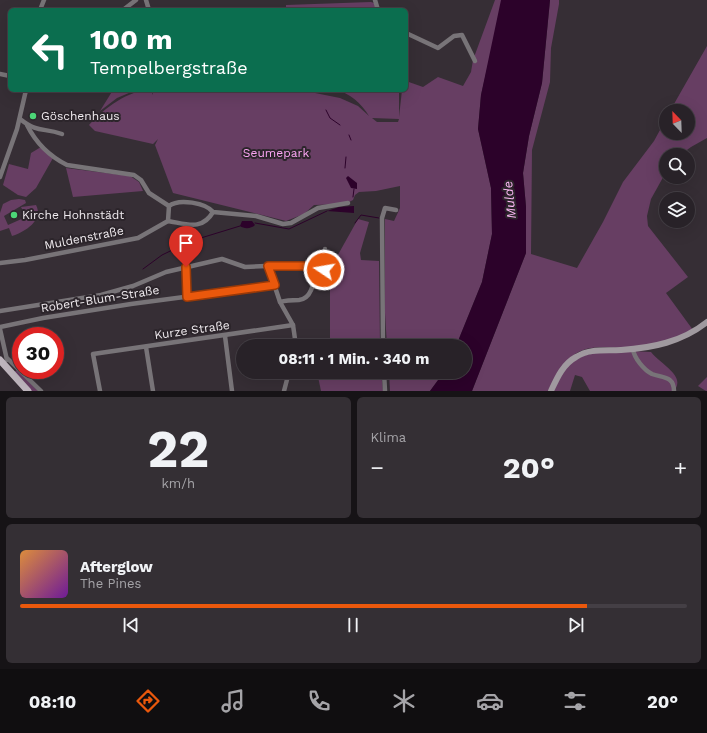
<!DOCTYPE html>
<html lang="de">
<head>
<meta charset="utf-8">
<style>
	body { margin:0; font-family:"Work Sans",sans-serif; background:#342f34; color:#f1f3f6; height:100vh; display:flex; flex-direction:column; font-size:15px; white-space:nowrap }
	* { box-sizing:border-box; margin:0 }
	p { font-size:13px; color:#a5a4a8 }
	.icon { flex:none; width:22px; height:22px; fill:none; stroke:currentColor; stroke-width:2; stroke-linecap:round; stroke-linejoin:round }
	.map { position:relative; height:391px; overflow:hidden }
	.details { display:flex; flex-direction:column; gap:6px; padding:6px; background:#161316; flex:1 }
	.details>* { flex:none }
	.guide { position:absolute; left:8px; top:8px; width:400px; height:84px; border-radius:6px; box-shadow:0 4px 16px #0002,0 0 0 1px #443f45; background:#0b6e4f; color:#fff; overflow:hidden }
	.needle { width:26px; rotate:337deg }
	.fabs { position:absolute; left:659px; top:104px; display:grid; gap:8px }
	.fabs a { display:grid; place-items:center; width:36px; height:36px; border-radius:50%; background:#282228; box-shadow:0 4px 16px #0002,0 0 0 1px #443f45; font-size:20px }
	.speed { position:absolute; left:12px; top:327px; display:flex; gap:8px; font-size:20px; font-weight:700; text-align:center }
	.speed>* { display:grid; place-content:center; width:52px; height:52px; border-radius:50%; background:#282228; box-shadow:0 4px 16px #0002,0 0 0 1px #443f45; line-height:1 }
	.speed .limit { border:6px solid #d22; background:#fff; color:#111 }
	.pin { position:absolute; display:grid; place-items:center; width:34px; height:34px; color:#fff; margin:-41px -17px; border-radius:50% 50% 50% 0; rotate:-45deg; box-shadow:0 0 4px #0007 }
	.pin .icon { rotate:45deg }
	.me { position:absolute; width:44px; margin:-22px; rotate:282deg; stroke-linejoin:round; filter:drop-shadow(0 0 3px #0008) }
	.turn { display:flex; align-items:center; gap:14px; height:84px; padding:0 16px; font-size:18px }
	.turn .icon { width:52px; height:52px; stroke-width:2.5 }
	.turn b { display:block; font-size:28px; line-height:34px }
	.big { font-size:30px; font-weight:700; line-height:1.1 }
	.details .tile { flex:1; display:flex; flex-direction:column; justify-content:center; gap:6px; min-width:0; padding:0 14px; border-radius:6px; background:#342f34 }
	.details .dial { align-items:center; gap:0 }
	.dial b { font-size:52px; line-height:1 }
	.song { display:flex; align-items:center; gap:12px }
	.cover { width:48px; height:48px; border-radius:6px; background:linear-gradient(135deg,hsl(30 70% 55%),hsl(280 70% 35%)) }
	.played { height:4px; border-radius:2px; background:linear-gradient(90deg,#ea580c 85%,#443f45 85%) }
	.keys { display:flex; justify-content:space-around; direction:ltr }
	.heat { display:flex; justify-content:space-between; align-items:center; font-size:22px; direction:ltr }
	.details .tiles { flex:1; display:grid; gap:6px; grid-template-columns:1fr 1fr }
	.tile:last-child { grid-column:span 2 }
	.trip { position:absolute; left:236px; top:339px; width:236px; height:40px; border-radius:20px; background:#282228; box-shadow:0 4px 16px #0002,0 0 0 1px #443f45; font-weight:700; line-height:40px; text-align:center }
	.tab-bar { display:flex; height:64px; justify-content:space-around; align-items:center; background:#100e10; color:#a5a4a8 }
	.tab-bar .icon { width:28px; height:28px }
	.tab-bar .selected { color:#ea580c }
	.tab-bar b { font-size:18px; color:#f1f3f6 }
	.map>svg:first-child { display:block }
	.green { fill:#673e63; fill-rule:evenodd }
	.water { fill:#2c022a }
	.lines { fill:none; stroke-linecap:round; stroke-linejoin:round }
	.stream { stroke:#2c022a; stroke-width:1 }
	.minor { stroke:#787478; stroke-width:4.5 }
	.secondary { stroke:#a0999f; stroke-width:6 }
	.primary { stroke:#bfb6be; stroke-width:7 }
	.route-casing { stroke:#983908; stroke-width:10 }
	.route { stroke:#ea580c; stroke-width:7 }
	.poi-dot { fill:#4cd677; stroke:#2c252b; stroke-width:1.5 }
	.labels { text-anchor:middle; stroke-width:4; stroke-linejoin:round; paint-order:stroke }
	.poi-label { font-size:12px; fill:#f0ebef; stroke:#2c252b; text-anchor:start }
	.park-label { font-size:12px; fill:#faa4f2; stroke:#2c252b }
	.street-label { font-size:12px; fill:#f0ebef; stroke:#2c252b }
	.water-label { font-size:13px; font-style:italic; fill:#feb9f7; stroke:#2c252b }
</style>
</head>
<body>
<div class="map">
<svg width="707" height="391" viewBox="0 0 707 391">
	<rect width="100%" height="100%" fill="#362e35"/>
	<g class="green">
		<path d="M495 0H503L481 95 478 129 491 188 492 234 482 282 456 346H387L385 313V219L394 221 400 208V186L376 191 359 192 355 195 353 200 345 204 314 205 304 214 286 221 173 193 155 145 158 139 153 144 95 131 89 125C105 108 127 90 152 90V95L154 90 181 93 182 90 305 91 340 98 358 106 369 116C362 104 349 92 335 90H399V117L402 90H406V81L423 87 438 77 463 86 471 72 473 60ZM372 118 399 119 398 122H377Z"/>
		<path d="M550 0H559V4L551 48 550 82 532 150 531 254 577 268 603 222 623 182 654 141 666 119V133H688V111H670L707 46V138L691 147 680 155H666V172L651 199 647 216 648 226 688 277 666 293 693 330C674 340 648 347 626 348 608 348 590 344 575 354 564 361 556 380 548 391H472L526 253V207L523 173 529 136 542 83Z"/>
		<polygon points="371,2 374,3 376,10 286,10 286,5"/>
		<polygon points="113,90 136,90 117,98 100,111"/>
		<polygon points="41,147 53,158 36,188 26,197 18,195 3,185 9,164 28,169 31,153"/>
		<polygon points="66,168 130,176 139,182 143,191 73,197"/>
		<path d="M19 199 25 200 26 203 4 216 8 225 26 217 21 207 36 205C44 220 25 232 12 236L9 228 0 231V213L3 204 11 200Z"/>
		<polygon points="358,219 369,222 360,253 361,260 379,261 380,346 377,344 377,346 330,346 330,269"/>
		<path d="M611 350 651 352C660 364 687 376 674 391H590L582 377 575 375 570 391H554C569 357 576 356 611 350Z"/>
		<polygon points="17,370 38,391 31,391 14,372"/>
		<polygon points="317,372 381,372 383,391 321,391"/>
		<polygon points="389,372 444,372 430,391 390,391"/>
		<polygon points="707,377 707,391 706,391 698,386"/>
	</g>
	<g class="water">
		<polygon points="501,0 550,0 542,83 529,136 523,173 526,207 526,253 472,391 430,391 444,372 465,372 465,346 456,346 482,282 492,234 491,188 478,129 481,95"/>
		<polygon points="348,176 357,183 357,189 351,188 346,178"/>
		<polygon points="354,206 354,213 327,211 339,207"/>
		<path d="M242 221H252L255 225C251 229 244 229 240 226Z"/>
	</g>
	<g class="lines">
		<g class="stream">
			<polyline points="326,110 330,118 340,125"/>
			<polyline points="349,135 351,140"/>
			<polyline points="345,168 346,157"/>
			<polyline points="353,197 354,189"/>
			<polyline points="255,223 289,229 327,211"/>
			<polyline points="355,223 361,215 379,218"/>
			<polyline points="143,269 162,255 191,241 240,226"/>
		</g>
		<g class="minor">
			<polyline points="146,0 149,10"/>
			<polyline points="375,0 378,10"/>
			<polyline points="40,10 44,0"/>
			<polyline points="123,10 136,0"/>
			<polyline points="406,33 438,48 454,36 462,35 475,61"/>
			<polyline points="0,74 10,76"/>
			<path d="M20 119C39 134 43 127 62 134"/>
			<path d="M27 125C36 143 49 156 67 165L134 175 141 180 149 193 169 206"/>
			<polyline points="0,177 17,129 26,90"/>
			<path d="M168 221C187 224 202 231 213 212"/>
			<path d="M0 263 25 260 138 238 168 221 169 206C179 198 206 203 213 212L256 216 283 224 291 223 318 208 348 203"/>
			<polyline points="268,266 280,302 293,325 296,346"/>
			<polyline points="186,267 187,297"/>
			<path d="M280 302C287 300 292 300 299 300 313 299 314 279 316 268"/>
			<polyline points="0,311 101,295 133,286 166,272 222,259 245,267 290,265 324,270 325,249"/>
			<polyline points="0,327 43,318 131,304 275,285"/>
			<polyline points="0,329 7,360"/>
			<polyline points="225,336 232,391"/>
			<polyline points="383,346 382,218 385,208 396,210"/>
			<polyline points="146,347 153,391"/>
			<path d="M633 349C634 358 644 370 652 374 663 378 674 376 674 391"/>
			<polyline points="8,359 41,391"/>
			<polyline points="384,372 385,391"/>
			<polyline points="100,391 93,354 293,325"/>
			<polyline points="284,391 289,372"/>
		</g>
		<path class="secondary" d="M551 391C557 378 563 364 576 357 590 348 605 351 621 350 652 348 682 342 707 322"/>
		<polyline class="primary" points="0,360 28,391"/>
	</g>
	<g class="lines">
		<g class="route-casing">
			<polyline id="route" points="186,267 187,297 275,285 268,266 303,266 324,270"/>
		</g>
		<use href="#route" class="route"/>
	</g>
	<g class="poi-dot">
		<circle cx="33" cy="116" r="4"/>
		<circle cx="14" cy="215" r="4"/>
	</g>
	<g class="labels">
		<g class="poi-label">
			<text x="41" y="120">Göschenhaus</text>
			<text x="22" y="219">Kirche Hohnstädt</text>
		</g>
		<g class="park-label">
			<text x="276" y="157">Seumepark</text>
		</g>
		<g class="street-label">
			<text transform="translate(84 238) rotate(-11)" y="4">Muldenstraße</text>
			<text transform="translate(100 299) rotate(-9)" y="4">Robert-Blum-Straße</text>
			<text transform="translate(192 330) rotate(-8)" y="4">Kurze Straße</text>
		</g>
		<g class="water-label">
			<text transform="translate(509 200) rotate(-96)" y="5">Mulde</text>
		</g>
	</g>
</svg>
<div class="fabs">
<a><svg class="needle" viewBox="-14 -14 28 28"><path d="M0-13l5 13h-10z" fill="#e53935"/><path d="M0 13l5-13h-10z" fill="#a5a4a8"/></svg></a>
<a><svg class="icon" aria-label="search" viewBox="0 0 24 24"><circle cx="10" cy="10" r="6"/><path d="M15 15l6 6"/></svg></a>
<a><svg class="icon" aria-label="layers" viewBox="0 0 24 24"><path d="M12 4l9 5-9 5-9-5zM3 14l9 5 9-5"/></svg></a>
</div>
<div class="speed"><div class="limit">30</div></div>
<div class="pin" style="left:186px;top:267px;background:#d93025"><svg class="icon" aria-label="arrive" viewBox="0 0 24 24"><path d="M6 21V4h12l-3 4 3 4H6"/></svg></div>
<svg class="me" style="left:324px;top:270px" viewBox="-20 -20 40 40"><circle r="17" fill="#ea580c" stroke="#fff" stroke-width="3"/><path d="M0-11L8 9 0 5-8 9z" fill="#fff"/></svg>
<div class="trip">08:11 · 1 Min. · 340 m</div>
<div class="guide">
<div class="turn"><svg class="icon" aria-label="left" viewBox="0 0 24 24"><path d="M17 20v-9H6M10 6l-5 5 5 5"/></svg><div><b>100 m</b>Tempelbergstraße</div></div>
</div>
</div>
<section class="details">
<div class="tiles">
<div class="tile dial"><b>22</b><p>km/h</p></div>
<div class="tile"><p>Klima</p>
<div class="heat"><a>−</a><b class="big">20°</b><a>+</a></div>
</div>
<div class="tile">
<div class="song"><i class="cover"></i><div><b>Afterglow</b><p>The Pines</p></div></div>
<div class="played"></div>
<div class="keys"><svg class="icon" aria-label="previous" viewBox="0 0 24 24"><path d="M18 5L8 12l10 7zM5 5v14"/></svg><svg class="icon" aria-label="pause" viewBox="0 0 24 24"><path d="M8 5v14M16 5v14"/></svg><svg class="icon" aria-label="next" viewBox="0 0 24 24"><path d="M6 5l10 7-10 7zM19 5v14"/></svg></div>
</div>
</div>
</section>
<nav class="tab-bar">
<b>08:10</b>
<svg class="icon selected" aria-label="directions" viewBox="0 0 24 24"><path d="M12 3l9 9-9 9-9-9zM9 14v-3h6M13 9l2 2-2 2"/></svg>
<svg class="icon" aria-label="music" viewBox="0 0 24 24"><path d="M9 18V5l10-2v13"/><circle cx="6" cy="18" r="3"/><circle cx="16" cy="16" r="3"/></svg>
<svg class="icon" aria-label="phone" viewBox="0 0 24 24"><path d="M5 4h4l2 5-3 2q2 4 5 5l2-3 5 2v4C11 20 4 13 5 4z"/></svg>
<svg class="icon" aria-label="climate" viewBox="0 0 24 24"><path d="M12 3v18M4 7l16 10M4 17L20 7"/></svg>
<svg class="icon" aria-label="car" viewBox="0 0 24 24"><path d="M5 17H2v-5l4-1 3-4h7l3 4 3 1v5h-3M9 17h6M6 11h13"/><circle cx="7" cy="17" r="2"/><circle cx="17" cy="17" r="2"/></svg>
<svg class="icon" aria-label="filters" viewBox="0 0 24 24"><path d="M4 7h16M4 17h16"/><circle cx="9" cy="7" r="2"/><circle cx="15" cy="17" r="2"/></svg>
<b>20°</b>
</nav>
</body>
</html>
